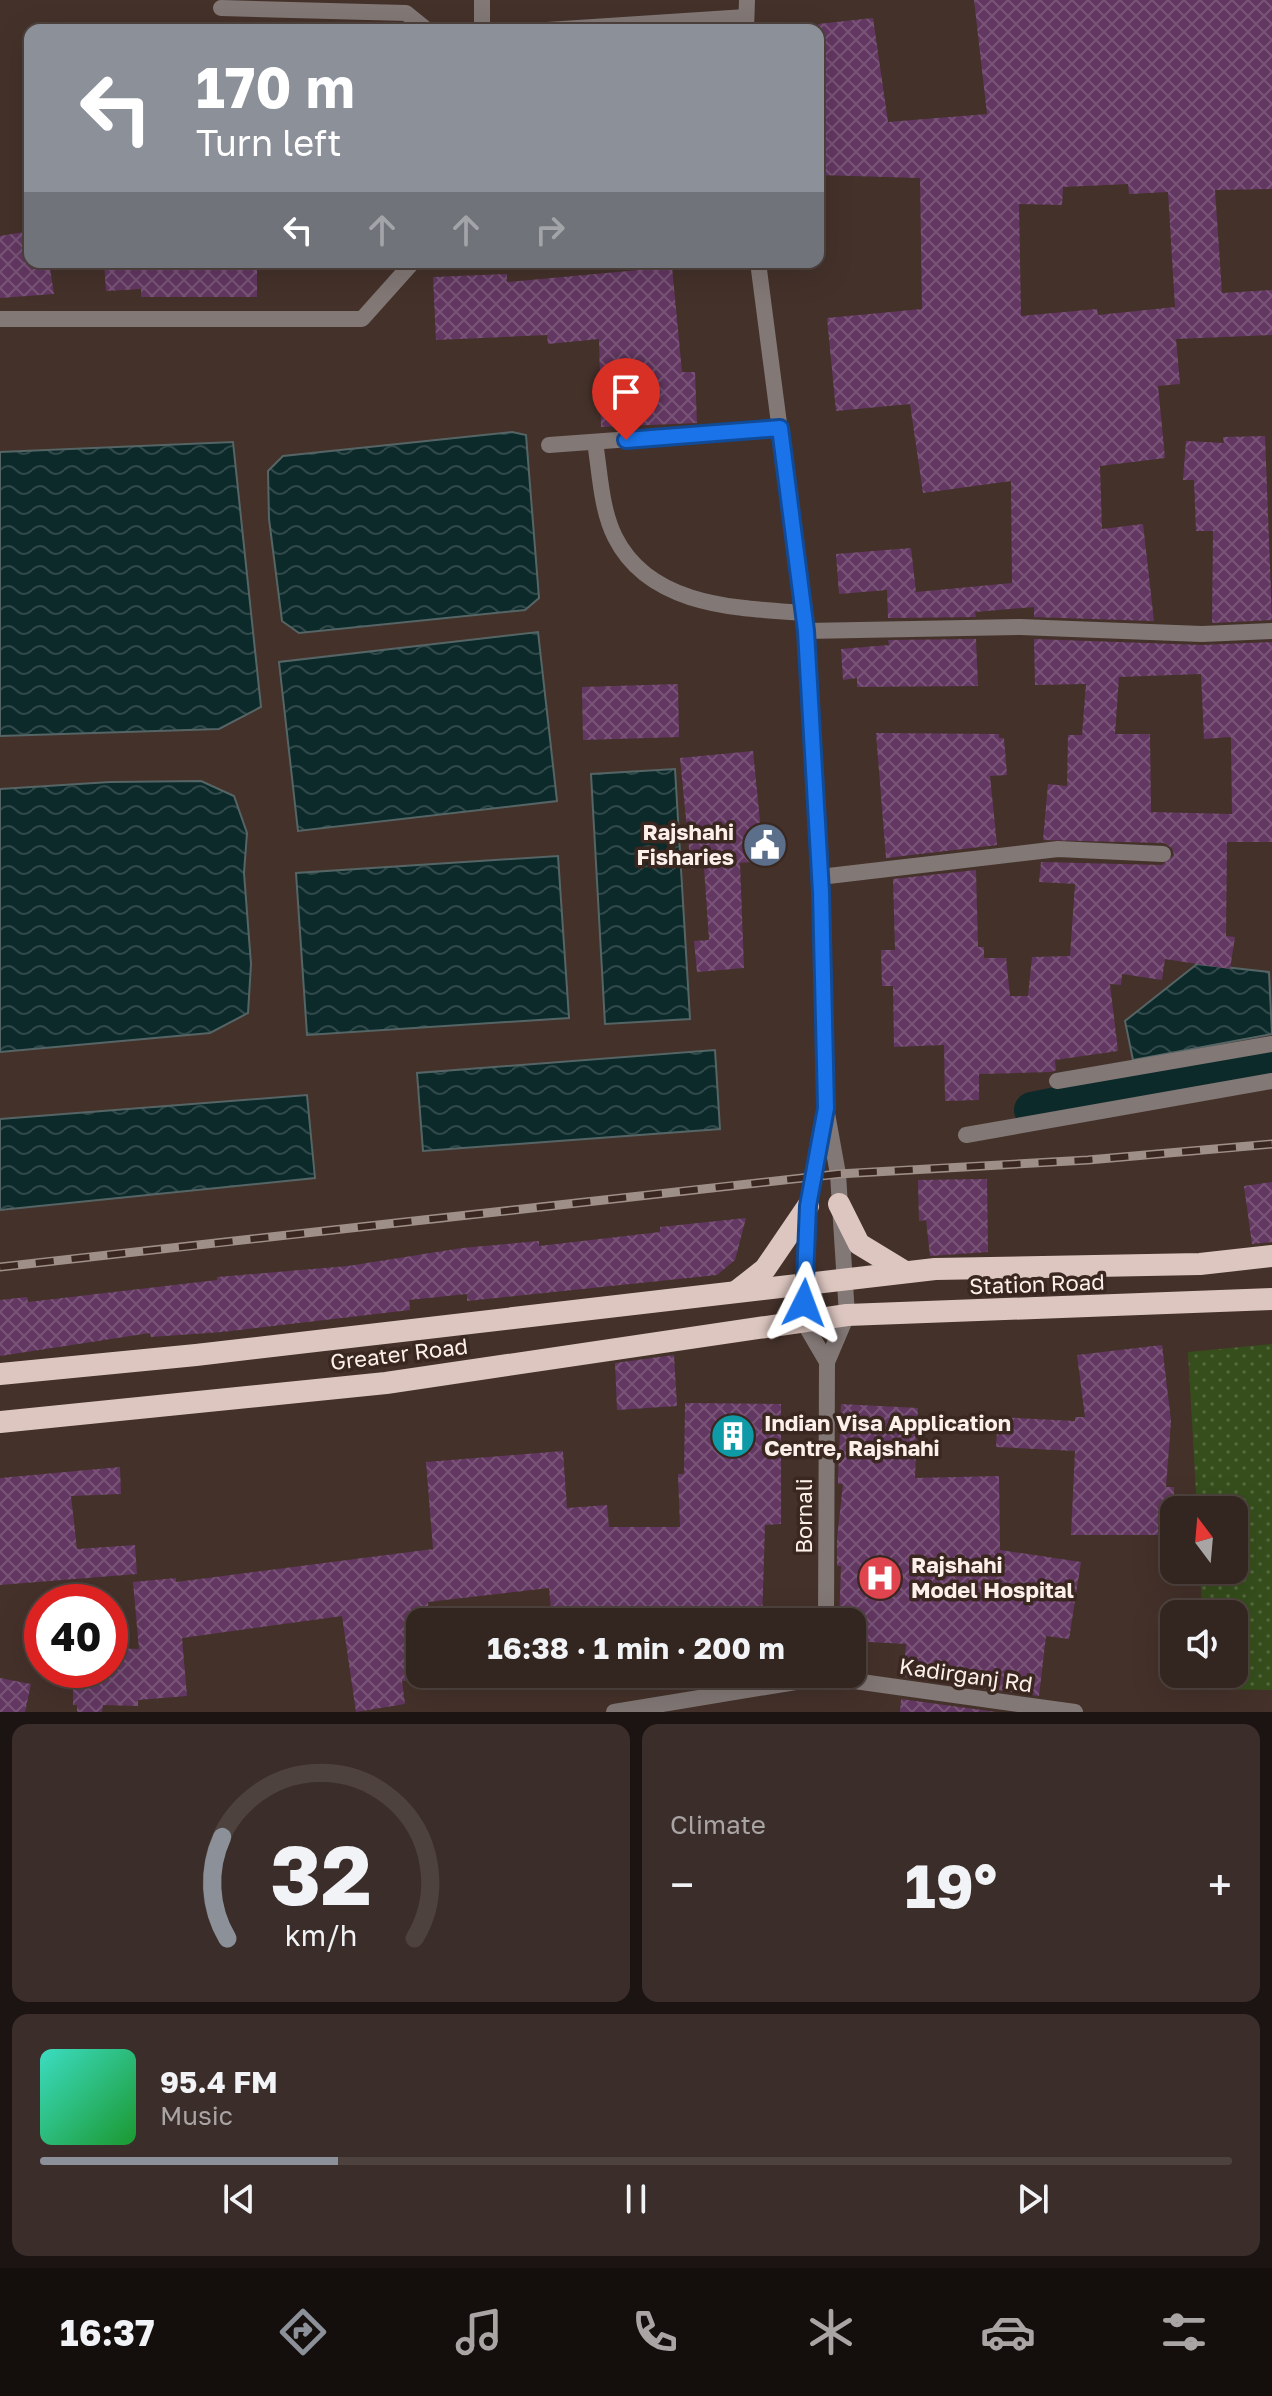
<!DOCTYPE html>
<html lang="en">
<head>
<meta charset="utf-8">
<style>
	body { margin:0; font-family:"Golos Text",sans-serif; background:#3b2d29; color:#f1f3f6; height:100vh; display:flex; flex-direction:column; font-size:30px; white-space:nowrap }
	* { box-sizing:border-box; margin:0 }
	p { font-size:26px; color:#a9a5a5 }
	.icon { flex:none; width:44px; height:44px; fill:none; stroke:currentColor; stroke-width:2; stroke-linecap:round; stroke-linejoin:round }
	.map { position:relative; height:1712px; overflow:hidden }
	.sheet { display:flex; flex-direction:column; gap:12px; padding:12px; background:#1c1412; flex:1 }
	.sheet>* { flex:none }
	.hud { position:absolute; left:24px; top:24px; width:800px; height:244px; border-radius:16px; box-shadow:0 8px 32px #0002,0 0 0 2px #4e423e; background:#8c9099; color:#fff; overflow:hidden }
	.needle { width:52px; rotate:344deg }
	.fabs { position:absolute; left:1160px; top:1496px; display:grid; gap:16px }
	.fabs a { display:grid; place-items:center; width:88px; height:88px; border-radius:16px; background:#332520; box-shadow:0 8px 32px #0002,0 0 0 2px #4e423e; font-size:40px }
	.speed { position:absolute; left:24px; top:1584px; display:flex; gap:16px; font-size:40px; font-weight:700; text-align:center }
	.speed>* { display:grid; place-content:center; width:104px; height:104px; border-radius:50%; background:#332520; box-shadow:0 8px 32px #0002,0 0 0 2px #4e423e; line-height:1 }
	.speed .limit { border:12px solid #d22; background:#fff; color:#111 }
	.pin { position:absolute; display:grid; place-items:center; width:68px; height:68px; color:#fff; margin:-82px -34px; border-radius:50% 50% 50% 0; rotate:-45deg; box-shadow:0 0 8px #0007 }
	.pin .icon { rotate:45deg }
	.me { position:absolute; width:88px; margin:-44px; rotate:3deg; stroke-linejoin:round; filter:drop-shadow(0 0 6px #0008) }
	.turn { display:flex; align-items:center; gap:28px; height:168px; padding:0 40px; font-size:36px }
	.turn .icon { width:104px; height:104px; stroke-width:2.5 }
	.turn b { display:block; font-size:56px; line-height:68px }
	.lanes { display:flex; align-items:center; height:76px; padding:0 40px; background:#0003; justify-content:center; gap:40px; direction:ltr }
	.lanes .off { opacity:.35 }
	.big { font-size:60px; font-weight:700; line-height:1.1 }
	.sheet .widget { flex:1; display:flex; flex-direction:column; justify-content:center; gap:12px; min-width:0; padding:0 28px; border-radius:16px; background:#3b2d29 }
	.sheet .dial { align-items:center; gap:0 }
	.dial svg { height:208px; overflow:visible; fill:none; stroke:#4e423e; stroke-width:7; stroke-linecap:round; text-anchor:middle }
	.dial text { fill:#f1f3f6; stroke:none }
	.song { display:flex; align-items:center; gap:24px }
	.cover { width:96px; height:96px; border-radius:12px; background:linear-gradient(135deg,hsl(170 70% 55%),hsl(130 70% 35%)) }
	.played { height:8px; border-radius:4px; background:linear-gradient(90deg,#8c9099 25%,#4e423e 25%) }
	.keys { display:flex; justify-content:space-around; direction:ltr }
	.heat { display:flex; justify-content:space-between; align-items:center; font-size:44px; direction:ltr }
	.sheet .tiles { flex:1; display:grid; gap:12px; grid-template-columns:1fr 1fr }
	.widget:last-child { grid-column:span 2 }
	.trip { position:absolute; left:406px; top:1608px; width:460px; height:80px; border-radius:16px; background:#332520; box-shadow:0 8px 32px #0002,0 0 0 2px #4e423e; font-weight:700; line-height:80px; text-align:center }
	.dock { display:flex; height:128px; justify-content:space-around; align-items:center; background:#140f0d; color:#a9a5a5 }
	.dock .icon { width:56px; height:56px }
	.dock .active { color:#8c9099 }
	.dock b { font-size:36px; color:#f1f3f6 }
	.map>svg:first-child { display:block }
	.grass { fill:url(#grass-dots) }
	.water { fill:url(#water-waves); stroke:#556565; stroke-width:2 }
	.lines { fill:none; stroke-linecap:round; stroke-linejoin:round }
	.canal { stroke:#0d2a2b; stroke-width:36 }
	.building { fill:url(#building-cross-hatch); fill-rule:evenodd }
	.minor { stroke:#827876; stroke-width:16 }
	.tertiary { stroke:#827876; stroke-width:16 }
	.trunk { stroke:#ddc6c0; stroke-width:22 }
	.rail-casing { stroke:#9f8f89; stroke-width:9 }
	.rail { stroke:#392720; stroke-width:6; stroke-dasharray:18; stroke-linecap:butt }
	.route-casing { stroke:#114b97; stroke-width:20 }
	.route { stroke:#1a73e8; stroke-width:14 }
	.labels { text-anchor:middle; stroke-width:7; stroke-linejoin:round; paint-order:stroke }
	.poi-label { font-size:22px; font-weight:bold; fill:#fdf0eb; stroke:#392720; text-anchor:start }
	.street-label { font-size:22px; fill:#fdf0eb; stroke:#392720 }
</style>
</head>
<body>
<div class="map">
<svg width="1272" height="1712" viewBox="0 0 1272 1712">
	<defs>
		<pattern id="grass-dots" width="8" height="8" patternUnits="userSpaceOnUse" patternTransform="scale(2)"><rect width="8" height="8" fill="#364e1c"/><path d="M2 2h.1M6 6h.1" fill="none" stroke="#54683d" stroke-width="1.8" stroke-linecap="round"/></pattern>
		<pattern id="water-waves" width="16" height="10" patternUnits="userSpaceOnUse" patternTransform="scale(2)"><rect width="16" height="10" fill="#0d2a2b"/><path d="M0 5q4-4 8 0t8 0" fill="none" stroke="#31494a"/></pattern>
		<pattern id="building-cross-hatch" width="8" height="8" patternUnits="userSpaceOnUse" patternTransform="scale(2)"><rect width="8" height="8" fill="#623761"/><path d="M0 0l8 8M0 8l8-8" fill="none" stroke="#795478"/></pattern>
	</defs>
	<rect width="100%" height="100%" fill="#44312a"/>
	<polygon class="grass" points="1272,1344 1272,1690 1206,1689 1205,1674 1234,1674 1234,1614 1202,1614 1200,1570 1234,1570 1234,1510 1197,1510 1188,1352"/>
	<g class="water">
		<polygon points="512,432 526,435 539,598 525,610 299,633 282,621 269,519 268,471 283,456"/>
		<polygon points="233,442 261,707 219,729 0,736 0,452"/>
		<polygon points="538,632 557,801 298,831 279,662"/>
		<polygon points="675,769 690,1019 605,1024 591,774"/>
		<polygon points="201,781 234,796 247,833 244,873 251,964 248,1013 210,1033 0,1052 0,789 110,782"/>
		<polygon points="558,856 569,1018 307,1035 296,873"/>
		<polygon points="1197,964 1269,972 1272,1034 1133,1060 1125,1021"/>
		<polygon points="715,1050 720,1129 423,1151 417,1073"/>
		<polygon points="307,1095 315,1178 0,1210 0,1119"/>
	</g>
	<g class="lines">
		<polyline class="canal" points="1032,1110 1272,1062"/>
	</g>
	<g class="building">
		<path d="M974 0H1272V189L1215 190 1222 293 1272 290V335L1176 339 1180 384 1158 386 1165 458 1100 466 1102 529 1143 524 1154 621 1034 617V607L975 612 976 617 888 618 887 590 839 594 836 554 911 548 916 592 1012 583 1011 481 923 493 910 404 836 411 827 318 922 309 920 178 818 175V24L873 18 888 122 987 114ZM1128 184 1129 194 1168 192 1175 307 1098 315 1097 309 1021 316 1019 204 1062 205 1063 187Z"/>
		<polygon points="30,231 30,262 49,262 54,294 0,298 0,236"/>
		<polygon points="104,262 257,262 257,297 141,297 141,289 106,291"/>
		<polygon points="672,267 682,372 695,372 697,423 601,427 599,339 548,344 547,335 436,340 433,277 507,274 507,282"/>
		<polygon points="1265,436 1272,620 1212,623 1213,531 1196,531 1194,480 1183,480 1186,441 1224,443 1223,437"/>
		<polygon points="976,639 978,686 857,687 857,678 843,680 841,649 889,645 888,640"/>
		<path d="M1034 639 1202 645 1272 642V842H1227L1226 936 1235 937 1230 969 1165 959 1162 980 1122 974 1121 985 1110 984 1118 1051 1055 1060 1056 1070 1052 1072 979 1074V1100L945 1101 944 1045 894 1047 893 986H882L881 950H895L893 879 976 870 978 947H984V958H1006L1010 996H1028L1032 957 1070 956 1075 884 1039 882 1041 862 1162 865 1174 855 1172 848 1164 843 1043 840 1048 784 1067 786 1068 735H1082L1086 684 1035 685ZM1201 674 1204 739 1231 737 1232 814 1151 812 1150 734H1115L1119 677Z"/>
		<polygon points="678,684 679,737 583,740 582,687"/>
		<polygon points="876,733 999,734 999,738 1004,738 1007,775 990,776 997,845 886,858"/>
		<polygon points="753,751 764,861 740,863 744,968 697,972 694,941 709,940 704,867 691,869 680,758"/>
		<polygon points="987,1179 988,1252 930,1256 926,1220 919,1221 918,1180"/>
		<polygon points="1272,1182 1272,1242 1252,1244 1244,1186"/>
		<polygon points="746,1218 735,1260 717,1275 467,1301 467,1294 409,1300 410,1310 222,1332 151,1337 150,1333 0,1356 0,1300 27,1297 28,1302 217,1280 217,1277 348,1266 462,1248 539,1241 539,1246 660,1232 660,1227"/>
		<polygon points="1162,1345 1171,1421 1166,1487 1174,1487 1174,1535 1071,1535 1075,1451 996,1447 998,1417 1075,1421 1075,1417 1085,1417 1077,1355"/>
		<polygon points="674,1355 677,1406 617,1410 615,1363"/>
		<polygon points="685,1403 781,1404 781,1524 765,1525 762,1622 552,1622 549,1588 428,1602 429,1611 420,1612 420,1680 402,1681 405,1704 356,1712 342,1616 182,1638 187,1696 138,1700 138,1706 103,1705 102,1712 77,1712 77,1705 73,1705 73,1670 110,1670 110,1648 139,1649 133,1582 176,1578 176,1582 433,1549 426,1462 563,1451 567,1508 607,1505 609,1527 680,1527 678,1474 684,1474"/>
		<polygon points="841,1404 918,1408 915,1478 999,1476 1000,1550 1081,1562 1069,1639 1046,1636 1039,1696 903,1677 906,1644 852,1641 852,1622 839,1622 841,1566 837,1566 837,1539 843,1484 838,1484 838,1480"/>
		<polygon points="120,1467 121,1494 71,1496 77,1549 135,1545 137,1574 0,1585 0,1478"/>
		<polygon points="0,1678 31,1684 25,1712 0,1712"/>
		<polygon points="901,1699 996,1712 900,1712"/>
	</g>
	<g class="lines">
		<g class="minor">
			<polyline points="482,0 482,30"/>
			<polyline points="221,8 406,13 427,30"/>
			<polyline points="547,30 746,17"/>
			<polyline points="0,319 362,319 413,262"/>
			<path d="M595 442C600 473 601 509 615 537 650 607 737 608 804 613"/>
			<polyline points="549,445 780,428"/>
			<polyline points="806,631 1020,627 1202,634 1272,631"/>
			<polyline points="820,877 1058,849 1163,854"/>
			<polyline points="1057,1081 1272,1044"/>
			<polyline points="966,1135 1272,1081"/>
			<polyline points="803,1321 827,1362"/>
			<polyline points="826,1622 827,1362 847,1315"/>
			<polyline points="614,1712 826,1677 1075,1712"/>
		</g>
		<g class="tertiary">
			<polyline points="746,30 747,0"/>
			<polyline points="758,262 806,631 821,892 826,1108 838,1174 847,1315"/>
			<polyline points="803,1321 808,1206 825,1113"/>
		</g>
		<g class="trunk">
			<polyline points="839,1204 859,1244 905,1272"/>
			<polyline points="737,1291 765,1269 808,1206"/>
			<polyline points="0,1374 196,1355 935,1269 1200,1264 1272,1256"/>
			<polyline points="0,1422 386,1383 847,1315 1272,1299"/>
		</g>
		<g class="rail-casing">
			<polyline id="rail" points="0,1267 838,1174 1088,1160 1272,1144"/>
		</g>
		<use href="#rail" class="rail"/>
	</g>
	<g class="lines">
		<g class="route-casing">
			<polyline id="route" points="626,440 780,428 806,631 821,892 826,1108 808,1206 804,1303"/>
		</g>
		<use href="#route" class="route"/>
	</g>
	<defs>
		<g id="civic-disc" transform="scale(2.3)"><circle r="9.5" fill="#5c6f8a" stroke="#392720"/><path d="M-.6-6.5H3V-4.5H.6V-3L4-1V1h2V6H-6V1h2V-1L-.6-3ZM-1.2 2.5V6h2.4V2.5Z" fill="#fff"/></g>
		<g id="building-disc" transform="scale(2.3)"><circle r="9.5" fill="#0f9aa8" stroke="#392720"/><path d="M-4-6H4V6H1V3H-1V6H-4ZM-2.5-4.3h1.7v1.8h-1.7ZM.8-4.3h1.7v1.8H.8ZM-2.5-1h1.7V.8h-1.7ZM.8-1h1.7V.8H.8Z" fill="#fff"/></g>
		<g id="hospital-disc" transform="scale(2.3)"><circle r="9.5" fill="#e0444e" stroke="#392720"/><path d="M-5-5h3v3.5h4V-5h3V5h-3V1.5h-4V5h-3Z" fill="#fff"/></g>
	</defs>
	<g fill-rule="evenodd">
		<use href="#civic-disc" x="765" y="845"/>
		<use href="#building-disc" x="733" y="1436"/>
		<use href="#hospital-disc" x="880" y="1578"/>
	</g>
	<g class="labels">
		<g class="poi-label">
			<text x="734" y="840" text-anchor="end">Rajshahi<tspan x="734" dy="25">Fisharies</tspan></text>
			<text x="764" y="1431">Indian Visa Application<tspan x="764" dy="25">Centre, Rajshahi</tspan></text>
			<text x="911" y="1573">Rajshahi<tspan x="911" dy="25">Model Hospital</tspan></text>
		</g>
		<g class="street-label">
			<text transform="translate(1037 1284) rotate(-2)" y="8">Station Road</text>
			<text transform="translate(399 1354) rotate(-7)" y="8">Greater Road</text>
			<text transform="translate(804 1516) rotate(-90)" y="8">Bornali</text>
			<text transform="translate(966 1675) rotate(8)" y="8">Kadirganj Rd</text>
		</g>
	</g>
</svg>
<div class="fabs">
<a><svg class="needle" viewBox="-14 -14 28 28"><path d="M0-13l5 13h-10z" fill="#e53935"/><path d="M0 13l5-13h-10z" fill="#a9a5a5"/></svg></a>
<a><svg class="icon" aria-label="sound" viewBox="0 0 24 24"><path d="M4 9h4l5-4v14l-5-4H4zM17 9q2 3 0 6"/></svg></a>
</div>
<div class="speed"><div class="limit">40</div></div>
<div class="pin" style="left:626px;top:440px;background:#d93025"><svg class="icon" aria-label="arrive" viewBox="0 0 24 24"><path d="M6 21V4h12l-3 4 3 4H6"/></svg></div>
<svg class="me" style="left:804px;top:1303px" viewBox="-20 -20 40 40"><path d="M0-17L14 15 0 8-14 15z" fill="#1a73e8" stroke="#fff" stroke-width="4"/></svg>
<div class="trip">16:38 · 1 min · 200 m</div>
<div class="hud">
<div class="turn"><svg class="icon" aria-label="left" viewBox="0 0 24 24"><path d="M17 20v-9H6M10 6l-5 5 5 5"/></svg><div><b>170 m</b>Turn left</div></div>
<div class="lanes"><svg class="icon" aria-label="left" viewBox="0 0 24 24"><path d="M17 20v-9H6M10 6l-5 5 5 5"/></svg><svg class="icon off" aria-label="ahead" viewBox="0 0 24 24"><path d="M12 20V5M6 11l6-6 6 6"/></svg><svg class="icon off" aria-label="ahead" viewBox="0 0 24 24"><path d="M12 20V5M6 11l6-6 6 6"/></svg><svg class="icon off" aria-label="right" viewBox="0 0 24 24"><path d="M7 20v-9h11M14 6l5 5-5 5"/></svg></div>
</div>
</div>
<section class="sheet">
<div class="tiles">
<div class="widget dial"><svg viewBox="0 0 100 80">
<path d="M14 69A42 42 0 1 1 86 69"/>
<path d="M14 69A42 42 0 0 1 12 30" stroke="#8c9099"/>
<text x="50" y="56" font-size="32" font-weight="700">32</text>
<text x="50" y="72" font-size="11">km/h</text>
</svg></div>
<div class="widget"><p>Climate</p>
<div class="heat"><a>−</a><b class="big">19°</b><a>+</a></div>
</div>
<div class="widget">
<div class="song"><i class="cover"></i><div><b>95.4 FM</b><p>Music</p></div></div>
<div class="played"></div>
<div class="keys"><svg class="icon" aria-label="previous" viewBox="0 0 24 24"><path d="M18 5L8 12l10 7zM5 5v14"/></svg><svg class="icon" aria-label="pause" viewBox="0 0 24 24"><path d="M8 5v14M16 5v14"/></svg><svg class="icon" aria-label="next" viewBox="0 0 24 24"><path d="M6 5l10 7-10 7zM19 5v14"/></svg></div>
</div>
</div>
</section>
<nav class="dock">
<b>16:37</b>
<svg class="icon active" aria-label="directions" viewBox="0 0 24 24"><path d="M12 3l9 9-9 9-9-9zM9 14v-3h6M13 9l2 2-2 2"/></svg>
<svg class="icon" aria-label="music" viewBox="0 0 24 24"><path d="M9 18V5l10-2v13"/><circle cx="6" cy="18" r="3"/><circle cx="16" cy="16" r="3"/></svg>
<svg class="icon" aria-label="phone" viewBox="0 0 24 24"><path d="M5 4h4l2 5-3 2q2 4 5 5l2-3 5 2v4C11 20 4 13 5 4z"/></svg>
<svg class="icon" aria-label="climate" viewBox="0 0 24 24"><path d="M12 3v18M4 7l16 10M4 17L20 7"/></svg>
<svg class="icon" aria-label="car" viewBox="0 0 24 24"><path d="M5 17H2v-5l4-1 3-4h7l3 4 3 1v5h-3M9 17h6M6 11h13"/><circle cx="7" cy="17" r="2"/><circle cx="17" cy="17" r="2"/></svg>
<svg class="icon" aria-label="filters" viewBox="0 0 24 24"><path d="M4 7h16M4 17h16"/><circle cx="9" cy="7" r="2"/><circle cx="15" cy="17" r="2"/></svg>
</nav>
</body>
</html>
